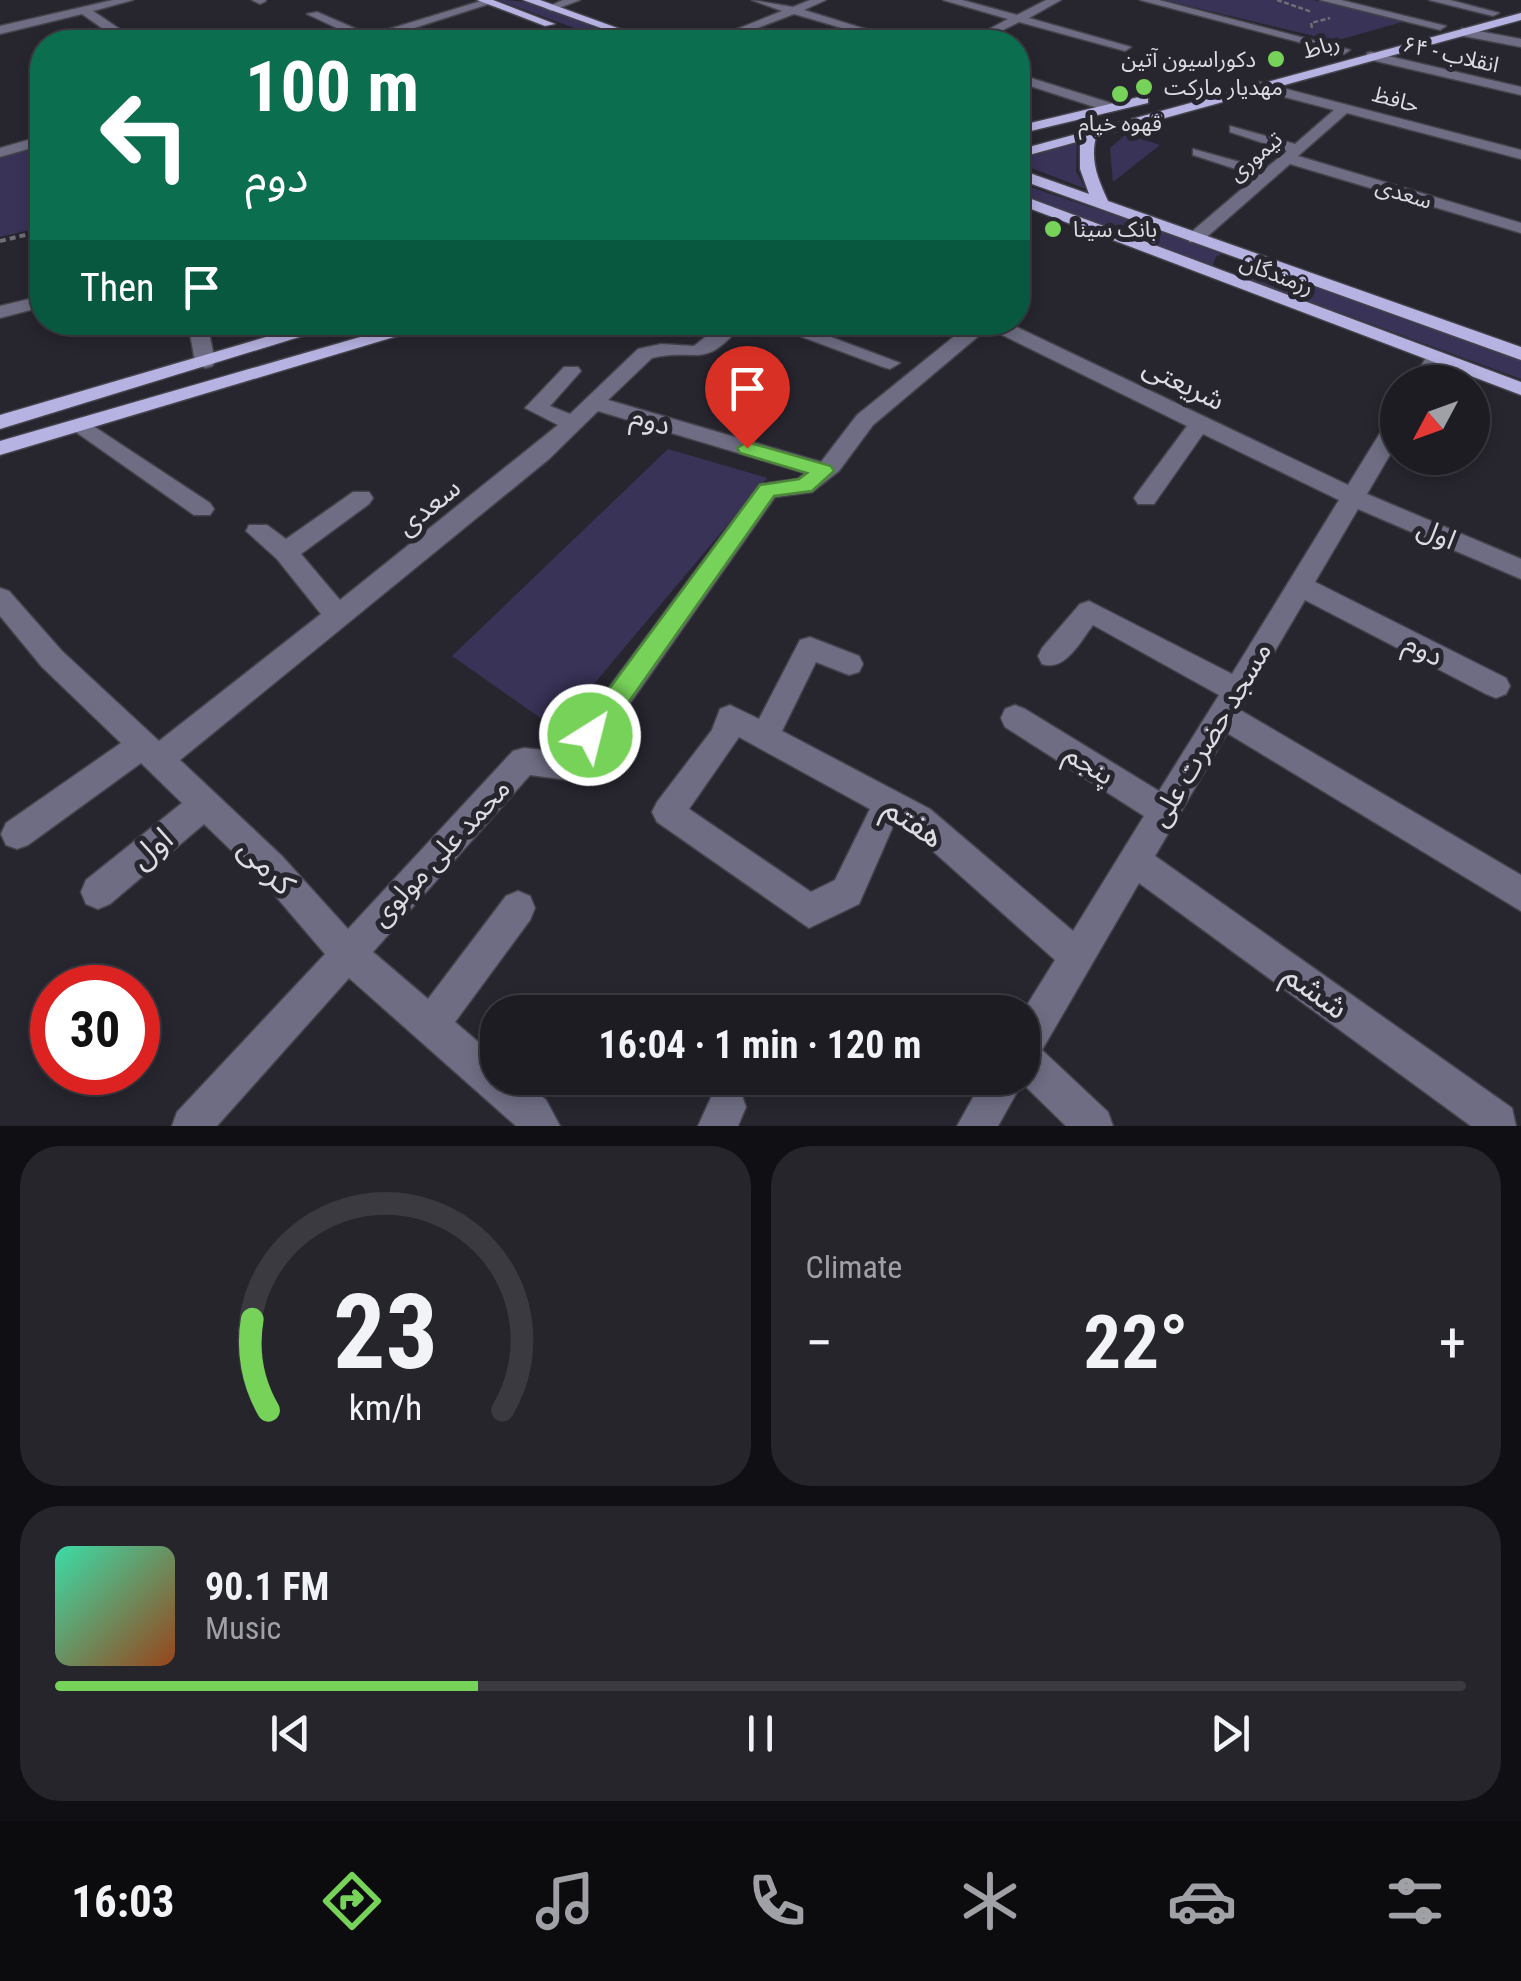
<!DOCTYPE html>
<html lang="en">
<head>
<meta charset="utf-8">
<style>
	body { margin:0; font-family:"Roboto Condensed","Noto Sans Arabic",sans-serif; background:#25252b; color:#f1f3f6; height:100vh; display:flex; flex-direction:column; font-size:38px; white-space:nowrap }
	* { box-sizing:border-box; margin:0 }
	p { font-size:32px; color:#a0a1a6 }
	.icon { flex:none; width:55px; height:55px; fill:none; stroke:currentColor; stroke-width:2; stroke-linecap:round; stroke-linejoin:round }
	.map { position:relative; height:1126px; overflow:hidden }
	.drawer { display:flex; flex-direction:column; gap:20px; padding:20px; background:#100f13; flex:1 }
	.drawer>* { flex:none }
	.top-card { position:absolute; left:30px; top:30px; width:1000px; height:305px; border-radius:40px; box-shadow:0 5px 15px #0003,0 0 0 2px #3b3a41; background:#0b6e4f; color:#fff; overflow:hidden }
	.needle { width:65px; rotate:229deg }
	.tools { position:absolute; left:1380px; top:365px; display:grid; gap:20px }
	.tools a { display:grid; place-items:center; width:110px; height:110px; border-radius:50%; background:#1d1c23; box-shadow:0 5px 15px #0003,0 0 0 2px #3b3a41; font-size:50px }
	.speed { position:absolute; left:30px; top:965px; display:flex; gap:20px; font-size:50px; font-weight:700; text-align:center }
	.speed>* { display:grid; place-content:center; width:130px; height:130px; border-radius:50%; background:#1d1c23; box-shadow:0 5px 15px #0003,0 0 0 2px #3b3a41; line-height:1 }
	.speed .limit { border:15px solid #d22; background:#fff; color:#111 }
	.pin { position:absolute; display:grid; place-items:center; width:85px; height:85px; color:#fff; margin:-102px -42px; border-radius:50% 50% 50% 0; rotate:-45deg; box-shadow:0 0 10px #0007 }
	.pin .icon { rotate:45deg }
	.me { position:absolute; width:110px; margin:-55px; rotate:36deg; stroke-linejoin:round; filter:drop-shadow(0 0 8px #0008) }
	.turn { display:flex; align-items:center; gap:35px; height:210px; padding:0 50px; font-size:45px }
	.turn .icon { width:130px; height:130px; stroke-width:2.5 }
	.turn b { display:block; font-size:70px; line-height:85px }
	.then { display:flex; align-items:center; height:95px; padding:0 50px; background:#0003; gap:20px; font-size:38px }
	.big { font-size:75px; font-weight:700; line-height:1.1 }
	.drawer .tile { flex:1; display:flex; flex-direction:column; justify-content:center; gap:15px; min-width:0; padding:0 35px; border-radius:40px; background:#25252b }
	.drawer .dial { align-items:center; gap:0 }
	.dial svg { height:260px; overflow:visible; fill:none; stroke:#3b3a41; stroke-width:7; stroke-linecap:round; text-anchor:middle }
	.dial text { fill:#f1f3f6; stroke:none }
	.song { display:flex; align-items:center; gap:30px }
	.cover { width:120px; height:120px; border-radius:15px; background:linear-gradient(135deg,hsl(160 70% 55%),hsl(20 70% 35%)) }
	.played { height:10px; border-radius:5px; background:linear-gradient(90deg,#77d259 30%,#3b3a41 30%) }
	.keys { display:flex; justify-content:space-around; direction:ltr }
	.heat { display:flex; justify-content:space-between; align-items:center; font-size:55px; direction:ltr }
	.drawer .tiles { flex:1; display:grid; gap:20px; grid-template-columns:1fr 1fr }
	.tile:last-child { grid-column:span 2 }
	.trip { position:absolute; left:480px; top:995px; width:560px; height:100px; border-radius:40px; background:#1d1c23; box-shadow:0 5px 15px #0003,0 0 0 2px #3b3a41; font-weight:700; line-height:100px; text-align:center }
	.tab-bar { display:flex; height:160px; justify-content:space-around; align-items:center; background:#0c0b0e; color:#a0a1a6 }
	.tab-bar .icon { width:70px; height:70px }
	.tab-bar .on { color:#77d259 }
	.tab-bar b { font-size:45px; color:#f1f3f6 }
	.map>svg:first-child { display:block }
	.green { fill:#383357 }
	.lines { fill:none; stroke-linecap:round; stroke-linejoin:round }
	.minor-casing { stroke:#44434b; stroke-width:3 }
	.major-casing { stroke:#44434b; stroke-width:3 }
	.path-far1 { stroke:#6f6e76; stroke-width:2.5; stroke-dasharray:5 2.5; stroke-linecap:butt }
	.path { stroke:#6f6e76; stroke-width:4; stroke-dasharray:6 4; stroke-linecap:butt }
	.minor { fill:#6e6d83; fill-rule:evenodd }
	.major { fill:#b6b2e1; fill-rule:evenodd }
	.route { fill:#77d259; stroke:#4d883a; stroke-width:2.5 }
	.poi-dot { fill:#77d259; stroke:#27262f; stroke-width:4 }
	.labels { text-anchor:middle; stroke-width:10; stroke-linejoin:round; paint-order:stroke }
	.far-street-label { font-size:22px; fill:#dbdbe1; stroke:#27262f }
	.far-poi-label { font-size:22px; fill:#dbdbe1; stroke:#27262f; text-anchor:start }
	.street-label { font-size:28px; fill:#dbdbe1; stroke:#27262f }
	.near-street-label { font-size:32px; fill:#dbdbe1; stroke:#27262f }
</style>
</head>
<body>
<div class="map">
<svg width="1521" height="1126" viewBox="0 0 1521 1126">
	<rect width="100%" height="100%" fill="#27262f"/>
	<g class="green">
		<path d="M498 0C548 0 594 25 640 42H613Z"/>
		<polygon points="1164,0 1313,0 1406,21 1335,41"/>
		<polygon points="1126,134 1160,145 1113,182 1110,148"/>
		<polygon points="1077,141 1076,171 1086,189 1018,163 1018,159"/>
		<polygon points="42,143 42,227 0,237 0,157"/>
		<polygon points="1018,183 1225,252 1216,257 1212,267 1018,195"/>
		<polygon points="1254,263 1521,359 1521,379 1243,277 1239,270"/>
		<polygon points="668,449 767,478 556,729 452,656"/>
	</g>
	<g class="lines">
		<g class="minor-casing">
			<g id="minor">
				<polygon points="113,0 133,0 93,11 124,32 124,38 116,38 82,14 0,34 0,26"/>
				<polygon points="252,0 265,0 266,1 260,4"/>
				<polygon points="484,0 495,2 380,39 383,42 352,42 358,38 307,14 317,12 370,35"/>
				<polygon points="563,0 580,0 551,11 545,8"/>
				<polygon points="752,0 793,7 810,0 826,0 804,10 907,42 890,42 794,14 721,42 705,42 782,11"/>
				<polygon points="943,0 962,0 1017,15 1046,0 1061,0 1029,18 1131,47 1125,51 1019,22 979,42 965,42 1008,19"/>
				<polygon points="1140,0 1159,0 1350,50 1344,54"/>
				<polygon points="1320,0 1341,0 1446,26 1440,30"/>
				<polygon points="1429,0 1450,0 1499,13 1493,16"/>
				<polygon points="1462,28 1521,39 1521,47 1458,35"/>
				<polygon points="1371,52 1521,87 1521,95 1367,59 1367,53"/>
				<polygon points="1018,74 1117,105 1119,108 1107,111 1018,82"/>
				<polygon points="1259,82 1521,150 1521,159 1347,113 1298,156 1521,223 1521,233 1290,164 1201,242 1189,242 1189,234 1257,176 1193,155 1193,149 1265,169 1287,151 1230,132 1230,126 1295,144 1334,110 1254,89 1252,86"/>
				<polygon points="42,136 42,145 0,157 0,148"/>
				<polygon points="42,296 42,307 0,318 0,306"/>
				<polygon points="188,322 207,322 215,362 212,366 205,368 195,362"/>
				<path d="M724 322H744C703 372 701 347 652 358L608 400 821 462 857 415 972 322H1006L1348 485 1390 417 1398 415V441L1367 494 1521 559V579L1358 509 1315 582 1506 678 1510 686 1506 694 1496 698 1486 694 1305 600 1240 710 1521 875V911L1227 733 1155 856 1512 1108 1516 1126H1471L1139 883 1042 1050 1108 1112 1113 1126H1066L1022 1083 998 1126H957L984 1078H1022V1013L1055 960 908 829 895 822 859 904 809 928 657 822 652 812 657 802 712 730 720 709 730 705 759 719 800 640 810 637 859 656 863 664 859 672 849 675 816 662 782 731 930 809 1073 931 1144 816 1005 727 1001 718 1005 709 1015 705 1025 709 1159 791 1219 695 1093 625C1080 642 1065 672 1042 664L1038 656 1042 648 1080 604 1089 601 1232 674 1339 500 1203 434 1154 504H1138L1134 498 1138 492 1187 426 988 328 873 425 839 471 812 492 775 497 579 776 568 780 530 775 373 952 428 999 506 896 518 891 530 896 535 908 530 920 455 1022 498 1059V1078H519L546 1100 560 1126H516L349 978 217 1126H172L177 1112 325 954 260 878 204 824 110 904 98 909 86 904 81 892 86 880 182 803 141 763 28 845 17 849 6 845 1 834 6 823 121 743 42 667 0 616V588L9 591 62 651 159 741 321 614 277 559 246 531 249 525H267L286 539 353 492H369L373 498 369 504 301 554 340 600 558 425 525 408 564 367H578L581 371 550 406 570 414 638 349 661 344 694 346ZM598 411 805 473 798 479 760 484 561 752 524 748 513 751 348 929 282 856 180 760 549 459ZM739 737 870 809 835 880 811 892 689 809Z"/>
				<polygon points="762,322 791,322 900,363 890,369 883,367"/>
				<polygon points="1436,351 1446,357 1431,382 1411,382 1429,353"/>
				<polygon points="81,418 210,503 214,509 210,515 194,515 73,430 70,425"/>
				<polygon points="727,1088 741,1093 746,1107 738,1126 698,1126 713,1093"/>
			</g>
		</g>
		<g class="major-casing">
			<g id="major">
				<polygon points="477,0 493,0 555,24 545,26"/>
				<polygon points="523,0 540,0 656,42 640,42"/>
				<path d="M1521 13V20L1096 137C1090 161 1098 179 1108 201L1521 347V360L1018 179V169L1089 194 1080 169V141L1018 158V150Z"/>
				<polygon points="1143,96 1148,97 1148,103 1018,134 1018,126"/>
				<polygon points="1018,194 1521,382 1521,395 1018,204"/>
				<polygon points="317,322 348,322 0,429 0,415"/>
				<polygon points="412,322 444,322 0,455 0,441"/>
			</g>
		</g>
		<g class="path-far1">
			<polyline points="1277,0 1312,12"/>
			<polyline points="1312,28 1311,23 1330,18"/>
		</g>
		<polyline class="path" points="0,241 42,231"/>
		<use href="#minor" class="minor"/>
		<use href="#major" class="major"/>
	</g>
	<polygon class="route" points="747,442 831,466 834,471 812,491 774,496 599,744 590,747 581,744 577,735 581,727 760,485 799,479 807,473 740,453 737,448"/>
	<g class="poi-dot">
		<circle cx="1276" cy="59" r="10"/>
		<circle cx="1144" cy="87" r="10"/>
		<circle cx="1120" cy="94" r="10"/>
		<circle cx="1053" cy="229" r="10"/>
	</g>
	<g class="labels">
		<g class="far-street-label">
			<text transform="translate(1321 46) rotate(-15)" y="8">رباط</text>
			<text transform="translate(1451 54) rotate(13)" y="8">انقلاب - ۶۴</text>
			<text transform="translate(1396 99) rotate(15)" y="8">حافظ</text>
			<text transform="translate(1255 156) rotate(-41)" y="8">تیموری</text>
			<text transform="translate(1404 193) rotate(17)" y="8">سعدی</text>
			<text transform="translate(1277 274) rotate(21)" y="8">رزمندگان</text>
		</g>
		<g class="far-poi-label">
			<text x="1256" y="67" text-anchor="end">دکوراسیون آتین</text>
			<text x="1164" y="95">مهدیار مارکت</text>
			<text x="1120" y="131" text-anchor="middle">قهوه خیام</text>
			<text x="1073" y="237">بانک سینا</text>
		</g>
		<g class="street-label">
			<text transform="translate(1184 383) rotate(26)" y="10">شریعتی</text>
			<text transform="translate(651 420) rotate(17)" y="10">دوم</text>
			<text transform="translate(428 506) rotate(-39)" y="10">سعدی</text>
			<text transform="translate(1437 533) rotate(23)" y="10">اول</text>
			<text transform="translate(1424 649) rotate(27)" y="10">دوم</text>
			<text transform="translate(1210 734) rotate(-59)" y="10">مسجد حضرت علی</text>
			<text transform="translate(1090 764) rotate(32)" y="10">پنجم</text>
			<text transform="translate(440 852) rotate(-47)" y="10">محمد علی مولوی</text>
		</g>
		<g class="near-street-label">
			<text transform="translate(914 822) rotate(34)" y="11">هفتم</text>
			<text transform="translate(151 848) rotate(-40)" y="11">اول</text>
			<text transform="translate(267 866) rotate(46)" y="11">کرمی</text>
			<text transform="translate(1316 991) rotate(36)" y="11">ششم</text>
		</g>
	</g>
</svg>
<div class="tools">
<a><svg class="needle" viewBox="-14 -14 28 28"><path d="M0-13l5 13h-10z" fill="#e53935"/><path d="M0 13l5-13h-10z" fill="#a0a1a6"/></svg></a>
</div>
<div class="speed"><div class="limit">30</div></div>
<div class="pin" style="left:747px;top:448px;background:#d93025"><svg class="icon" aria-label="arrive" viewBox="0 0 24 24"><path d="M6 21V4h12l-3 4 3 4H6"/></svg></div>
<svg class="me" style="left:590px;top:735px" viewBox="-20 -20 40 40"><circle r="17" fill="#77d259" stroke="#fff" stroke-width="3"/><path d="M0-11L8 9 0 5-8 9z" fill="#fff"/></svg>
<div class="trip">16:04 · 1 min · 120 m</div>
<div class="top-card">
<div class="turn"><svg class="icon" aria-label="left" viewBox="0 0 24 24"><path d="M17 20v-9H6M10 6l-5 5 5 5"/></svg><div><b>100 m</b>دوم</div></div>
<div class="then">Then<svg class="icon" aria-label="arrive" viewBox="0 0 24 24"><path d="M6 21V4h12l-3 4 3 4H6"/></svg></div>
</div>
</div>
<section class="drawer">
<div class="tiles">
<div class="tile dial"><svg viewBox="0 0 100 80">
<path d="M14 69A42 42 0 1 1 86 69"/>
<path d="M14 69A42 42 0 0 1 9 41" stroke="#77d259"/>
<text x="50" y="56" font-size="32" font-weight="700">23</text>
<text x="50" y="72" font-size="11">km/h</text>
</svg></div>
<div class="tile"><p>Climate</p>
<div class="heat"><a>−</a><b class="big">22°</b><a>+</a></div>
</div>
<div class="tile">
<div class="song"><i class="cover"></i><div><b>90.1 FM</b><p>Music</p></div></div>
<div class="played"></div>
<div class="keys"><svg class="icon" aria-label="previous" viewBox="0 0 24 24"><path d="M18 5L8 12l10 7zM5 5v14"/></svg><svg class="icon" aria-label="pause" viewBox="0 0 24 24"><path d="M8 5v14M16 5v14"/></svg><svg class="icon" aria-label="next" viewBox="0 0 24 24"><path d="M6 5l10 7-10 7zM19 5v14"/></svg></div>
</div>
</div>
</section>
<nav class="tab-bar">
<b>16:03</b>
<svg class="icon on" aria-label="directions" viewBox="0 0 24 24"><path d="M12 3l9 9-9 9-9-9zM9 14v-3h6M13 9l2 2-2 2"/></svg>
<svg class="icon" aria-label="music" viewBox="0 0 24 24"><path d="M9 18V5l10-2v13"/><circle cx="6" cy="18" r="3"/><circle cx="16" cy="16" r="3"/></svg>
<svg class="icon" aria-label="phone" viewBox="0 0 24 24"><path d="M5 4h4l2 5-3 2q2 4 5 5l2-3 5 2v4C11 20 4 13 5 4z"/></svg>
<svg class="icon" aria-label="climate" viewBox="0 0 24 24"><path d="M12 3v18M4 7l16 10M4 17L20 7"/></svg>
<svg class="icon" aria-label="car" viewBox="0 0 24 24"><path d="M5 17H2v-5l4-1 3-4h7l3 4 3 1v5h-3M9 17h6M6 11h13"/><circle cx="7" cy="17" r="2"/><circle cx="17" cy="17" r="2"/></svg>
<svg class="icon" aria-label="filters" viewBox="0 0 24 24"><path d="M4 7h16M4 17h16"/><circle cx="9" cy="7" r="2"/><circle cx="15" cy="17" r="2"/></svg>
</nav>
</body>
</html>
